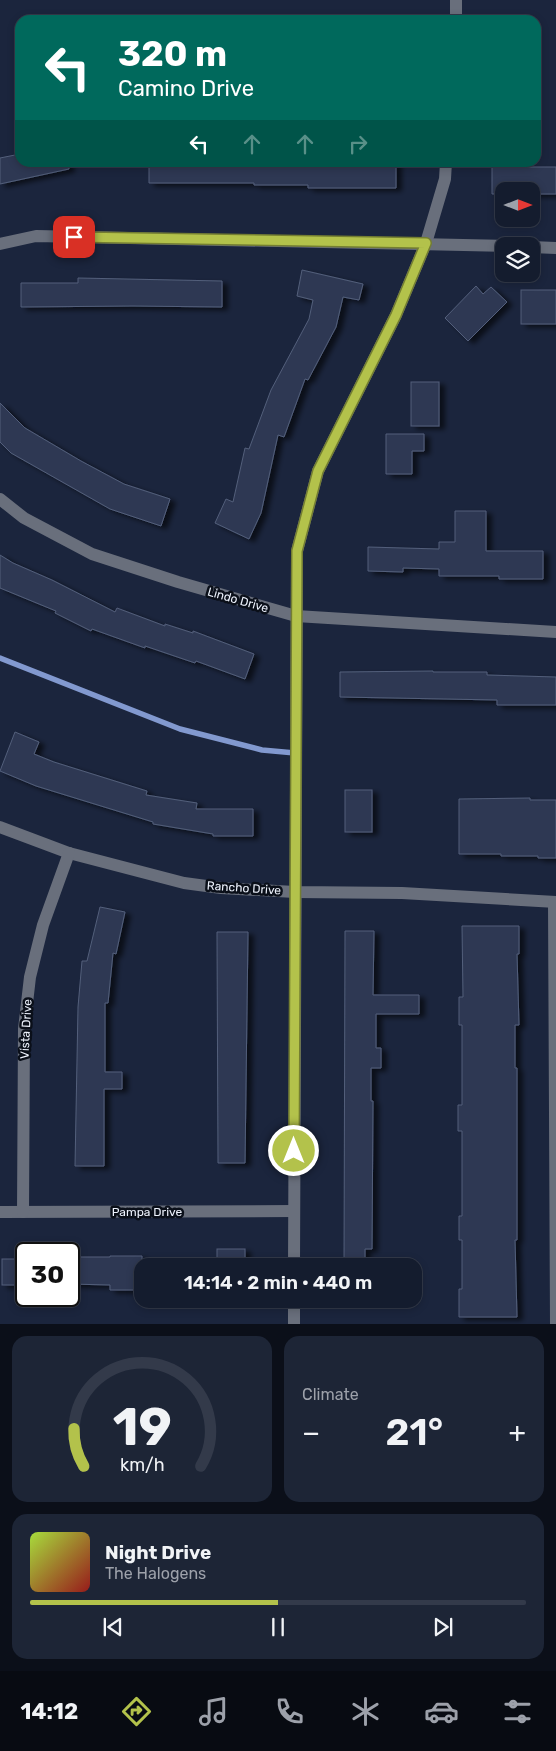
<!DOCTYPE html>
<html lang="en">
<head>
<meta charset="utf-8">
<style>
	body { margin:0; font-family:Rubik,sans-serif; background:#1d2536; color:#f1f3f6; height:100vh; display:flex; flex-direction:column; font-size:19px; white-space:nowrap }
	* { box-sizing:border-box; margin:0 }
	p { font-size:16px; color:#9da1aa }
	.icon { flex:none; width:28px; height:28px; fill:none; stroke:currentColor; stroke-width:2; stroke-linecap:round; stroke-linejoin:round }
	.map { position:relative; height:1324px; overflow:hidden }
	.details { display:flex; flex-direction:column; gap:12px; padding:12px; background:#0b0f19; flex:1 }
	.details>* { flex:none }
	.top-card { position:absolute; left:15px; top:15px; width:526px; height:152px; border-radius:15px; box-shadow:0 2px 8px #0003,0 0 0 1px #333a4a; background:#00695c; color:#fff; overflow:hidden }
	.needle { width:32px; rotate:90deg }
	.tools { position:absolute; left:495px; top:182px; display:grid; gap:10px }
	.tools a { display:grid; place-items:center; width:45px; height:45px; border-radius:10px; background:#141c2e; box-shadow:0 2px 8px #0003,0 0 0 1px #333a4a; font-size:25px }
	.speed { position:absolute; left:15px; top:1242px; display:flex; gap:10px; font-size:25px; font-weight:700; text-align:center }
	.speed>* { display:grid; place-content:center; width:65px; height:65px; border-radius:50%; background:#141c2e; box-shadow:0 2px 8px #0003,0 0 0 1px #333a4a; line-height:1 }
	.speed .limit { border:2px solid #111; border-radius:8px; background:#fff; color:#111 }
	.pin { position:absolute; display:grid; place-items:center; width:42px; height:42px; color:#fff; margin:-21px; border-radius:10px; box-shadow:0 2px 8px #0006 }
	.me { position:absolute; width:55px; margin:-28px; rotate:0deg; stroke-linejoin:round; filter:drop-shadow(0 0 4px #0008) }
	.turn { display:flex; align-items:center; gap:18px; height:105px; padding:0 20px; font-size:22px }
	.turn .icon { width:65px; height:65px; stroke-width:2.5 }
	.turn b { display:block; font-size:35px; line-height:42px }
	.lanes { display:flex; align-items:center; height:48px; padding:0 20px; background:#0003; justify-content:center; gap:25px; direction:ltr }
	.lanes .off { opacity:.35 }
	.big { font-size:38px; font-weight:600; line-height:1.1 }
	.details .card { flex:1; display:flex; flex-direction:column; justify-content:center; gap:8px; min-width:0; padding:0 18px; border-radius:15px; background:#1d2536 }
	.details .dial { align-items:center; gap:0 }
	.dial svg { height:130px; overflow:visible; fill:none; stroke:#333a4a; stroke-width:7; stroke-linecap:round; text-anchor:middle }
	.dial text { fill:#f1f3f6; stroke:none }
	.song { display:flex; align-items:center; gap:15px }
	.cover { width:60px; height:60px; border-radius:8px; background:linear-gradient(135deg,hsl(80 70% 55%),hsl(0 70% 35%)) }
	.played { height:5px; border-radius:2px; background:linear-gradient(90deg,#b3c24b 50%,#333a4a 50%) }
	.keys { display:flex; justify-content:space-around; direction:ltr }
	.heat { display:flex; justify-content:space-between; align-items:center; font-size:28px; direction:ltr }
	.details .tiles { flex:1; display:grid; gap:12px; grid-template-columns:1fr 1fr }
	.card:last-child { grid-column:span 2 }
	.trip { position:absolute; left:134px; top:1258px; width:288px; height:50px; border-radius:15px; background:#141c2e; box-shadow:0 2px 8px #0003,0 0 0 1px #333a4a; font-weight:600; line-height:50px; text-align:center }
	.tabs { display:flex; height:80px; justify-content:space-around; align-items:center; background:#080b12; color:#9da1aa }
	.tabs .icon { width:35px; height:35px }
	.tabs .on { color:#b3c24b }
	.tabs b { font-size:22px; color:#f1f3f6 }
	.map>svg:first-child { display:block }
	.lines { fill:none; stroke-linecap:round; stroke-linejoin:round }
	.stream { stroke:#8299cf; stroke-width:5.5 }
	.building { fill:#2e3953; stroke:#535f7b; filter:url(#shadow) }
	.street { stroke:#696f7c; stroke-width:12 }
	.route-casing { stroke:#747e31; stroke-width:12 }
	.route { stroke:#b3c24b; stroke-width:9 }
	.labels { text-anchor:middle; stroke-width:5; stroke-linejoin:round; paint-order:stroke }
	.street-label { font-size:12px; fill:#eef3fd; stroke:#0a0f19 }
</style>
</head>
<body>
<div class="map">
<svg width="556" height="1324" viewBox="0 0 556 1324">
	<defs>
		<filter id="shadow"><feDropShadow dx="5.5" dy="3" stdDeviation="2.5" flood-color="#0009"/></filter>
	</defs>
	<rect width="100%" height="100%" fill="#1b253d"/>
	<g class="lines">
		<polyline class="stream" points="0,658 180,729 262,750 295,753"/>
	</g>
	<g class="building">
		<polygon points="20,154 20,162 68,162 69,169 0,184 0,158"/>
		<polygon points="149,162 396,162 396,188 308,188 308,185 254,185 254,183 149,183"/>
		<polygon points="492,167 556,167 556,194 531,194 531,191 504,191 504,194 492,194"/>
		<polygon points="302,270 363,284 359,300 343,297 336,327 308,380 305,379 284,437 278,435 261,513 249,539 215,523 226,499 233,502 245,448 249,449 271,390 309,319 313,300 297,296"/>
		<polygon points="78,278 222,281 222,307 133,306 21,307 21,283 78,283"/>
		<polygon points="476,286 483,294 491,287 507,302 468,341 445,318"/>
		<rect x="521" y="290" width="35" height="34"/>
		<rect x="411" y="382" width="28" height="44"/>
		<polygon points="0,403 25,428 81,461 124,484 170,499 161,526 110,509 11,453 0,442"/>
		<polygon points="386,434 424,434 424,451 412,451 412,474 386,474"/>
		<polygon points="455,511 486,511 486,551 543,551 543,579 499,579 499,576 439,576 439,569 403,568 403,572 368,571 368,547 439,549 439,542 455,542"/>
		<polygon points="0,555 13,563 52,580 115,612 117,608 165,626 165,624 193,633 193,631 254,654 245,679 196,661 195,663 145,646 145,648 92,629 91,631 55,613 56,611 0,588"/>
		<polygon points="433,671 433,672 487,672 487,675 556,677 556,705 497,705 497,700 340,697 340,672"/>
		<polygon points="15,732 39,742 34,754 54,762 147,791 146,795 197,803 196,809 253,809 253,836 213,836 213,834 153,824 153,822 36,786 0,771"/>
		<rect x="345" y="790" width="27" height="42"/>
		<polygon points="530,798 530,800 556,800 556,858 538,858 538,856 501,856 501,854 459,854 459,799"/>
		<polygon points="100,907 125,912 116,954 113,953 108,1003 105,1003 105,1072 122,1072 122,1089 104,1089 104,1166 75,1166 78,1007 82,961 87,961"/>
		<polygon points="462,926 519,926 519,954 517,954 519,1025 515,1025 515,1068 517,1068 517,1240 515,1240 517,1317 459,1317 459,1289 462,1289 462,1240 459,1240 459,1216 462,1216 462,1131 458,1131 458,1105 462,1105 462,1025 459,1025 459,997 463,997"/>
		<polygon points="345,931 374,931 373,995 419,995 419,1014 376,1014 376,1048 381,1048 381,1068 371,1068 371,1101 373,1101 372,1249 365,1249 365,1266 344,1266"/>
		<polygon points="217,932 248,932 245,1163 218,1163"/>
		<rect x="217" y="1249" width="28" height="17"/>
		<polygon points="110,1256 142,1256 142,1290 110,1290 110,1285 69,1284 69,1257 110,1257"/>
		<rect x="2" y="1259" width="24" height="26"/>
	</g>
	<g class="lines">
		<g class="street">
			<polyline points="456,20 456,0"/>
			<polyline points="0,244 36,236 510,246"/>
			<polyline points="531,247 556,248"/>
			<polyline points="0,499 24,518 92,554 178,582 296,616 556,632"/>
			<polyline points="0,827 69,853 184,883 221,888 295,892 402,893 556,902"/>
			<polyline points="554,902 556,1324"/>
			<polyline points="0,1212 294,1211"/>
			<polyline points="23,1212 24,1029 30,977 43,925 69,853"/>
			<polyline points="294,1266 297,551 318,471 396,315 426,243 445,179 446,162"/>
			<polyline points="294,1299 294,1324"/>
		</g>
	</g>
	<g class="lines">
		<g class="route-casing">
			<polyline id="route" points="74,237 426,243 396,315 318,471 297,551 294,1151"/>
		</g>
		<use href="#route" class="route"/>
	</g>
	<g class="labels">
		<g class="street-label">
			<text transform="translate(238 600) rotate(16)" y="4">Lindo Drive</text>
			<text transform="translate(244 888) rotate(4)" y="4">Rancho Drive</text>
			<text transform="translate(26 1029) rotate(-87)" y="4">Vista Drive</text>
			<text x="147" y="1216">Pampa Drive</text>
		</g>
	</g>
</svg>
<div class="tools">
<a><svg class="needle" viewBox="-14 -14 28 28"><path d="M0-13l5 13h-10z" fill="#e53935"/><path d="M0 13l5-13h-10z" fill="#9da1aa"/></svg></a>
<a><svg class="icon" aria-label="layers" viewBox="0 0 24 24"><path d="M12 4l9 5-9 5-9-5zM3 14l9 5 9-5"/></svg></a>
</div>
<div class="speed"><div class="limit">30</div></div>
<div class="pin" style="left:74px;top:237px;background:#d93025"><svg class="icon" aria-label="arrive" viewBox="0 0 24 24"><path d="M6 21V4h12l-3 4 3 4H6"/></svg></div>
<svg class="me" style="left:294px;top:1151px" viewBox="-20 -20 40 40"><circle r="17" fill="#b3c24b" stroke="#fff" stroke-width="3"/><path d="M0-11L8 9 0 5-8 9z" fill="#fff"/></svg>
<div class="trip">14:14 · 2 min · 440 m</div>
<div class="top-card">
<div class="turn"><svg class="icon" aria-label="left" viewBox="0 0 24 24"><path d="M17 20v-9H6M10 6l-5 5 5 5"/></svg><div><b>320 m</b>Camino Drive</div></div>
<div class="lanes"><svg class="icon" aria-label="left" viewBox="0 0 24 24"><path d="M17 20v-9H6M10 6l-5 5 5 5"/></svg><svg class="icon off" aria-label="ahead" viewBox="0 0 24 24"><path d="M12 20V5M6 11l6-6 6 6"/></svg><svg class="icon off" aria-label="ahead" viewBox="0 0 24 24"><path d="M12 20V5M6 11l6-6 6 6"/></svg><svg class="icon off" aria-label="right" viewBox="0 0 24 24"><path d="M7 20v-9h11M14 6l5 5-5 5"/></svg></div>
</div>
</div>
<section class="details">
<div class="tiles">
<div class="card dial"><svg viewBox="0 0 100 80">
<path d="M14 69A42 42 0 1 1 86 69"/>
<path d="M14 69A42 42 0 0 1 8 46" stroke="#b3c24b"/>
<text x="50" y="56" font-size="32" font-weight="700">19</text>
<text x="50" y="72" font-size="11">km/h</text>
</svg></div>
<div class="card"><p>Climate</p>
<div class="heat"><a>−</a><b class="big">21°</b><a>+</a></div>
</div>
<div class="card">
<div class="song"><i class="cover"></i><div><b>Night Drive</b><p>The Halogens</p></div></div>
<div class="played"></div>
<div class="keys"><svg class="icon" aria-label="previous" viewBox="0 0 24 24"><path d="M18 5L8 12l10 7zM5 5v14"/></svg><svg class="icon" aria-label="pause" viewBox="0 0 24 24"><path d="M8 5v14M16 5v14"/></svg><svg class="icon" aria-label="next" viewBox="0 0 24 24"><path d="M6 5l10 7-10 7zM19 5v14"/></svg></div>
</div>
</div>
</section>
<nav class="tabs">
<b>14:12</b>
<svg class="icon on" aria-label="directions" viewBox="0 0 24 24"><path d="M12 3l9 9-9 9-9-9zM9 14v-3h6M13 9l2 2-2 2"/></svg>
<svg class="icon" aria-label="music" viewBox="0 0 24 24"><path d="M9 18V5l10-2v13"/><circle cx="6" cy="18" r="3"/><circle cx="16" cy="16" r="3"/></svg>
<svg class="icon" aria-label="phone" viewBox="0 0 24 24"><path d="M5 4h4l2 5-3 2q2 4 5 5l2-3 5 2v4C11 20 4 13 5 4z"/></svg>
<svg class="icon" aria-label="climate" viewBox="0 0 24 24"><path d="M12 3v18M4 7l16 10M4 17L20 7"/></svg>
<svg class="icon" aria-label="car" viewBox="0 0 24 24"><path d="M5 17H2v-5l4-1 3-4h7l3 4 3 1v5h-3M9 17h6M6 11h13"/><circle cx="7" cy="17" r="2"/><circle cx="17" cy="17" r="2"/></svg>
<svg class="icon" aria-label="filters" viewBox="0 0 24 24"><path d="M4 7h16M4 17h16"/><circle cx="9" cy="7" r="2"/><circle cx="15" cy="17" r="2"/></svg>
</nav>
</body>
</html>
